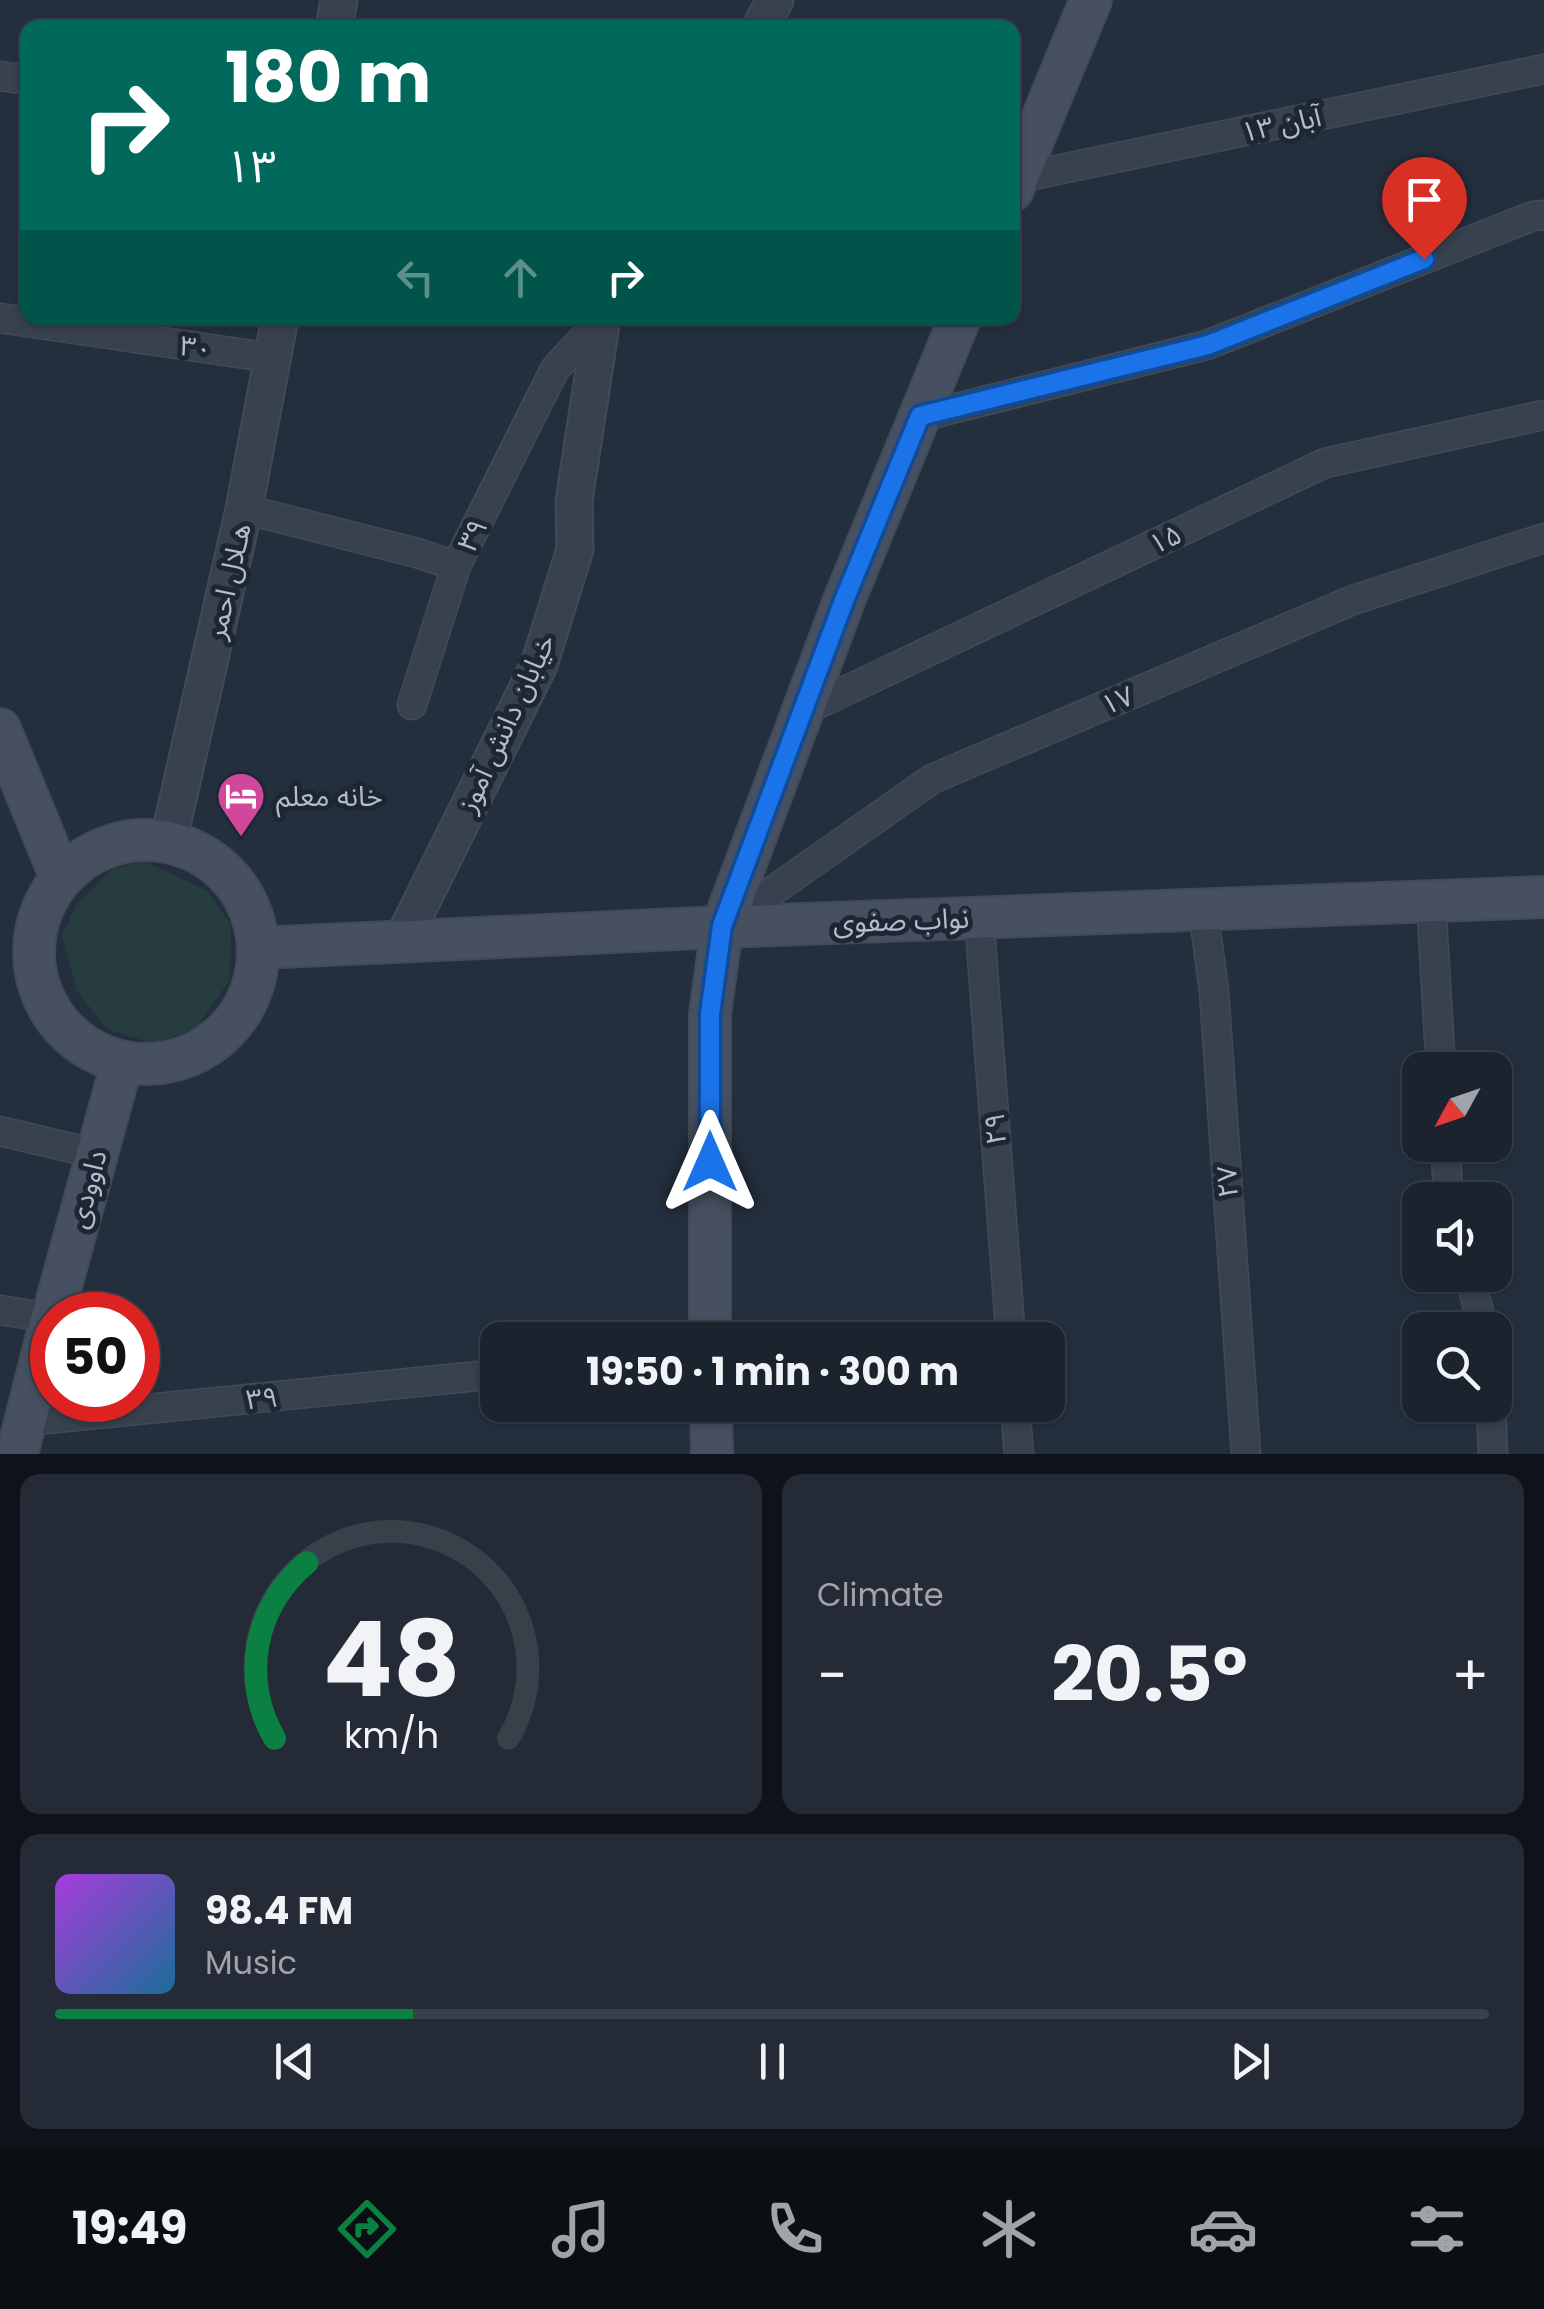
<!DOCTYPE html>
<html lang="en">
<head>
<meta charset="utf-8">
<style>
	body { margin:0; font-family:Poppins,"Noto Sans Arabic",sans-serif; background:#242b36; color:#f1f3f6; height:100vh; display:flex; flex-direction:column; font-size:38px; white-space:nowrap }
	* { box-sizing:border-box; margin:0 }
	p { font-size:32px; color:#a0a4aa }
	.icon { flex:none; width:55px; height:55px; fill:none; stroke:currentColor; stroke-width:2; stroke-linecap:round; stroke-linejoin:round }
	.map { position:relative; height:1454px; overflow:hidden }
	.details { display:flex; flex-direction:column; gap:20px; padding:20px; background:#0f1319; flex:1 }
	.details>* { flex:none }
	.top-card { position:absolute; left:20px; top:20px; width:1000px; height:305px; border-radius:20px; box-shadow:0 2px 8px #0004,0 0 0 2px #39404a; background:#00695c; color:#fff; overflow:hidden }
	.needle { width:65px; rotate:230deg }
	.controls { position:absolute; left:1402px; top:1052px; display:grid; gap:20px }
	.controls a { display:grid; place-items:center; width:110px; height:110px; border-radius:20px; background:#1b232e; box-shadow:0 2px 8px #0004,0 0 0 2px #39404a; font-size:50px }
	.speed { position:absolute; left:30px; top:1292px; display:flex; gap:20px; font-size:50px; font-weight:700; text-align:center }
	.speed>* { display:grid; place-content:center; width:130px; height:130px; border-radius:50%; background:#1b232e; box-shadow:0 2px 8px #0004,0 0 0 2px #39404a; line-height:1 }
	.speed .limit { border:15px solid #d22; background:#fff; color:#111 }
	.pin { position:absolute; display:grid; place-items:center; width:85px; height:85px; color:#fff; margin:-102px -42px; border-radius:50% 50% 50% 0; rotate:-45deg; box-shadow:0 0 10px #0007 }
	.pin .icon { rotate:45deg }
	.me { position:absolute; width:110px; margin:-55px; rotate:0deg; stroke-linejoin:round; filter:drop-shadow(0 0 8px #0008) }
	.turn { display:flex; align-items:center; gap:35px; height:210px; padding:0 40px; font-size:45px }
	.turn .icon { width:130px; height:130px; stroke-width:2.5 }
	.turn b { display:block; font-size:70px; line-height:85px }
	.lanes { display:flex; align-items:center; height:95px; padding:0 40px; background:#0003; justify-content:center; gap:50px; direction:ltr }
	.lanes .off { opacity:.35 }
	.big { font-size:75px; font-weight:700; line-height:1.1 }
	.details .tile { flex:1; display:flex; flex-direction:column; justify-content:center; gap:15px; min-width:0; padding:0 35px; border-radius:20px; background:#242b36 }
	.details .dial { align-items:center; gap:0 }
	.dial svg { height:260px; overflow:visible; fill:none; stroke:#39404a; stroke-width:7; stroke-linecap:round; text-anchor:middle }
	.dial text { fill:#f1f3f6; stroke:none }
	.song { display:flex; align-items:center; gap:30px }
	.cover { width:120px; height:120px; border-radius:15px; background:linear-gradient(135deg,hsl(280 70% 55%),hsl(200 70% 35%)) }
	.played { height:10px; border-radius:5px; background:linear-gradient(90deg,#0b8043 25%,#39404a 25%) }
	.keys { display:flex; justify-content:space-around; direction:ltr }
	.heat { display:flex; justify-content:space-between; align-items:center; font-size:55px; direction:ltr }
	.details .tiles { flex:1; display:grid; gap:20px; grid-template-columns:1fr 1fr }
	.tile:last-child { grid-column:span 2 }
	.trip { position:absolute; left:480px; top:1322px; width:585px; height:100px; border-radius:20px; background:#1b232e; box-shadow:0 2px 8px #0004,0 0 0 2px #39404a; font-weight:700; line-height:100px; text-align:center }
	.tab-bar { display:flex; height:160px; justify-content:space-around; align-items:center; background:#0b0e12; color:#a0a4aa }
	.tab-bar .icon { width:70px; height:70px }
	.tab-bar .selected { color:#0b8043 }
	.tab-bar b { font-size:45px; color:#f1f3f6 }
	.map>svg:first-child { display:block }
	.green { fill:#263c3f }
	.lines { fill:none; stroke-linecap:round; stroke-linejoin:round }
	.minor-casing { stroke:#414a57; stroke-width:31 }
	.tertiary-casing { stroke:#414a57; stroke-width:39 }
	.secondary-casing { stroke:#414a57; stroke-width:44 }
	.minor { stroke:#38414e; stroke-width:28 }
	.tertiary { stroke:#38414e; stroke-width:35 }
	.secondary { stroke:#465061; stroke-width:40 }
	.route-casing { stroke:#114b97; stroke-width:25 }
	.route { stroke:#1a73e8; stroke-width:18 }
	.labels { text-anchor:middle; stroke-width:10; stroke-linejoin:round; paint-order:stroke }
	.street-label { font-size:28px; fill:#b4bcc9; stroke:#1d2633 }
	.poi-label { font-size:28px; fill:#b4bcc9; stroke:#1d2633; text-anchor:start }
</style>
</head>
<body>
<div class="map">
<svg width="1544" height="1454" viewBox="0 0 1544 1454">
	<rect width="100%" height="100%" fill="#242f3e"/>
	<polygon class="green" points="144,861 207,891 231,924 230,980 196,1028 154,1044 107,1029 77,991 62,935 76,905 113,869"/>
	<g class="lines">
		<g class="minor-casing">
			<g id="minor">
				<polyline points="0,76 28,80"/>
				<polyline points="1018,178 1544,69"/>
				<polyline points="0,318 272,358"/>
				<polyline points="920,417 1207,345 1533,216 1544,215"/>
				<polyline points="244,509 417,553 456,566 555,369 602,318"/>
				<polyline points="412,705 456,566"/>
				<polyline points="803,711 1325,463 1544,415"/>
				<polyline points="1431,901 1441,1070"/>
				<polyline points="1203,909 1214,991 1246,1454"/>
				<polyline points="979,917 1011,1340"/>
				<polyline points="723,926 932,779 1353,600 1544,538"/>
				<polyline points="0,1131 97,1154"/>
				<polyline points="1445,1145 1449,1200"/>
				<polyline points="1469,1275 1484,1330"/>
				<polyline points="0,1310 52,1318"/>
				<polyline points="911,1340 915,1340"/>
				<polyline points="1015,1405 1019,1454"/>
				<polyline points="1491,1405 1493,1454"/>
				<polyline points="26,1421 498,1374"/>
			</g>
		</g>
		<g class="tertiary-casing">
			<g id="tertiary">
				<polyline points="334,28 339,0"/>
				<polyline points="760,28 775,0"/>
				<polyline points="168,843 244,509 280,318"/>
				<polyline points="402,941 539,665 575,549 574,501 602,318"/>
			</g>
		</g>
		<g class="secondary-casing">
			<g id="secondary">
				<polyline points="1012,191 1091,0"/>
				<polyline points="0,729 61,878"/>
				<circle cx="146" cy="952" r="112"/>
				<polyline points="259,948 722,927 1544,897"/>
				<polyline points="53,1315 122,1063"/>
				<polyline points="710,1340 710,1014 722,927 845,598 960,318"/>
				<polyline points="711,1405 712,1454"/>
				<polyline points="17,1454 52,1316"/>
			</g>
		</g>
		<use href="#minor" class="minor"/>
		<use href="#tertiary" class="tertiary"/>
		<use href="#secondary" class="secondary"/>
	</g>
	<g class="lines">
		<g class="route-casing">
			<polyline id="route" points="710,1162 710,1014 722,926 845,598 920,416 1208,345 1424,259"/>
		</g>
		<use href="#route" class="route"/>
	</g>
	<defs>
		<g id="hotel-pin" transform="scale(2.5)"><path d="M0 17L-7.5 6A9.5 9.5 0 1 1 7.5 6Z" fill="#d1479c" stroke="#1d2633"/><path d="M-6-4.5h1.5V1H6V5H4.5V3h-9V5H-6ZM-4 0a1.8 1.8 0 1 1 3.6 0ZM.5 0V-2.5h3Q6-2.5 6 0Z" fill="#fff"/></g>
	</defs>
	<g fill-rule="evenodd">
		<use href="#hotel-pin" x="241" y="796"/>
	</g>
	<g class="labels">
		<g class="street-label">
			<text transform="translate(1281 124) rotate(-12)" y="10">۱۳ آبان</text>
			<text transform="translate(196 347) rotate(8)" y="10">۳۰</text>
			<text transform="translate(472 535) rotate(-63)" y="10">۳۹</text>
			<text transform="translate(1165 539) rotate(-25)" y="10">۱۵</text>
			<text transform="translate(228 581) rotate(-77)" y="10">هـلال احمر</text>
			<text transform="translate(1117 700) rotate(-23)" y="10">۱۷</text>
			<text transform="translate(506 723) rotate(-65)" y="10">خیابان دانش آموز</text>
			<text transform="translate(901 920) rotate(-2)" y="10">نواب صفوی</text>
			<text transform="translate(995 1129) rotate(-94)" y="10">۲۹</text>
			<text transform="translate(1227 1182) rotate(-94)" y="10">۲۷</text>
			<text transform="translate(87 1189) rotate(-75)" y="10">داوودی</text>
			<text transform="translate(262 1398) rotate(-6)" y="10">۳۹</text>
		</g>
		<g class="poi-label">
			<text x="276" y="806">خانه معلم</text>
		</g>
	</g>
</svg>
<div class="controls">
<a><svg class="needle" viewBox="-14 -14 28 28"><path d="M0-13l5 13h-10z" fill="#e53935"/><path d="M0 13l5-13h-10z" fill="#a0a4aa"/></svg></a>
<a><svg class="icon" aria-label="sound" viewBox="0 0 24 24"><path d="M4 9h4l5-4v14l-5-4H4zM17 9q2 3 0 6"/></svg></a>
<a><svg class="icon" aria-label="search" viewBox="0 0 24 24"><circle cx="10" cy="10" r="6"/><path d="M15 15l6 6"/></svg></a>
</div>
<div class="speed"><div class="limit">50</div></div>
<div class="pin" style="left:1424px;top:259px;background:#d93025"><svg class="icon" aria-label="arrive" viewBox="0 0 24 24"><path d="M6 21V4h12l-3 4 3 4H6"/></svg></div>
<svg class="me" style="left:710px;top:1162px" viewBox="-20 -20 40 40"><path d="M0-17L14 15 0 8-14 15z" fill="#1a73e8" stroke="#fff" stroke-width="4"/></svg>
<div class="trip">19:50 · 1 min · 300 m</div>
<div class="top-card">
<div class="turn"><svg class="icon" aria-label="right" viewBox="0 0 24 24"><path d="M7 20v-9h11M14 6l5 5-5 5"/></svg><div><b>180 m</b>۱۳</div></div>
<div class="lanes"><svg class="icon off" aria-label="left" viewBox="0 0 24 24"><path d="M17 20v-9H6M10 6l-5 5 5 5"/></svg><svg class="icon off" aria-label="ahead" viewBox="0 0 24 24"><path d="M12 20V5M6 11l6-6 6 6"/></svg><svg class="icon" aria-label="right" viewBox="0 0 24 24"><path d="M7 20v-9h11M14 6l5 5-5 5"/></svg></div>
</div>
</div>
<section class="details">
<div class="tiles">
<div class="tile dial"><svg viewBox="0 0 100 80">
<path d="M14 69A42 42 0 1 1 86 69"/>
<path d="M14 69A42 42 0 0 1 24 15" stroke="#0b8043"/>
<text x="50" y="56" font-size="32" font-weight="700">48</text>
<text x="50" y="72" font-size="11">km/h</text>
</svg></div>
<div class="tile"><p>Climate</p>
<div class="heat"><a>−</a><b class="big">20.5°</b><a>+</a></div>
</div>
<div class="tile">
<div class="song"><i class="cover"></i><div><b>98.4 FM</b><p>Music</p></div></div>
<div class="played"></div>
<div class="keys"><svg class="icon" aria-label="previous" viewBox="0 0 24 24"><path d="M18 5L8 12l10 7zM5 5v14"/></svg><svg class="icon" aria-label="pause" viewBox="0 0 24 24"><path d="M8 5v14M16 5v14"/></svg><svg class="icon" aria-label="next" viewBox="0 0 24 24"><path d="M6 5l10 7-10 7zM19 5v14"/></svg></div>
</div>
</div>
</section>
<nav class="tab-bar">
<b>19:49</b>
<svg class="icon selected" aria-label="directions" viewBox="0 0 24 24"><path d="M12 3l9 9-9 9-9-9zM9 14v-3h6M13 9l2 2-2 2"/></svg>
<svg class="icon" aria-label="music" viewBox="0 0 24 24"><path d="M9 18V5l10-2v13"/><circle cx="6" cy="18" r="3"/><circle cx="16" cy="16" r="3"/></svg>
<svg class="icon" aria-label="phone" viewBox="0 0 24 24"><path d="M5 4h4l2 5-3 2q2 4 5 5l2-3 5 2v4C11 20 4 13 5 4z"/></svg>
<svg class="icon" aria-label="climate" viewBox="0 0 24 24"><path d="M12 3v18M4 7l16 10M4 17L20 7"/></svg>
<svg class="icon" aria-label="car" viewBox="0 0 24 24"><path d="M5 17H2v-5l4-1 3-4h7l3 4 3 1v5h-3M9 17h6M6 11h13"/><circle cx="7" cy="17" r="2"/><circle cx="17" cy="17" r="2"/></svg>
<svg class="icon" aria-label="filters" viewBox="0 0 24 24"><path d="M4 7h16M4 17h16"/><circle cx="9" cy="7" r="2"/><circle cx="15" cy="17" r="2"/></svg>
</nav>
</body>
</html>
